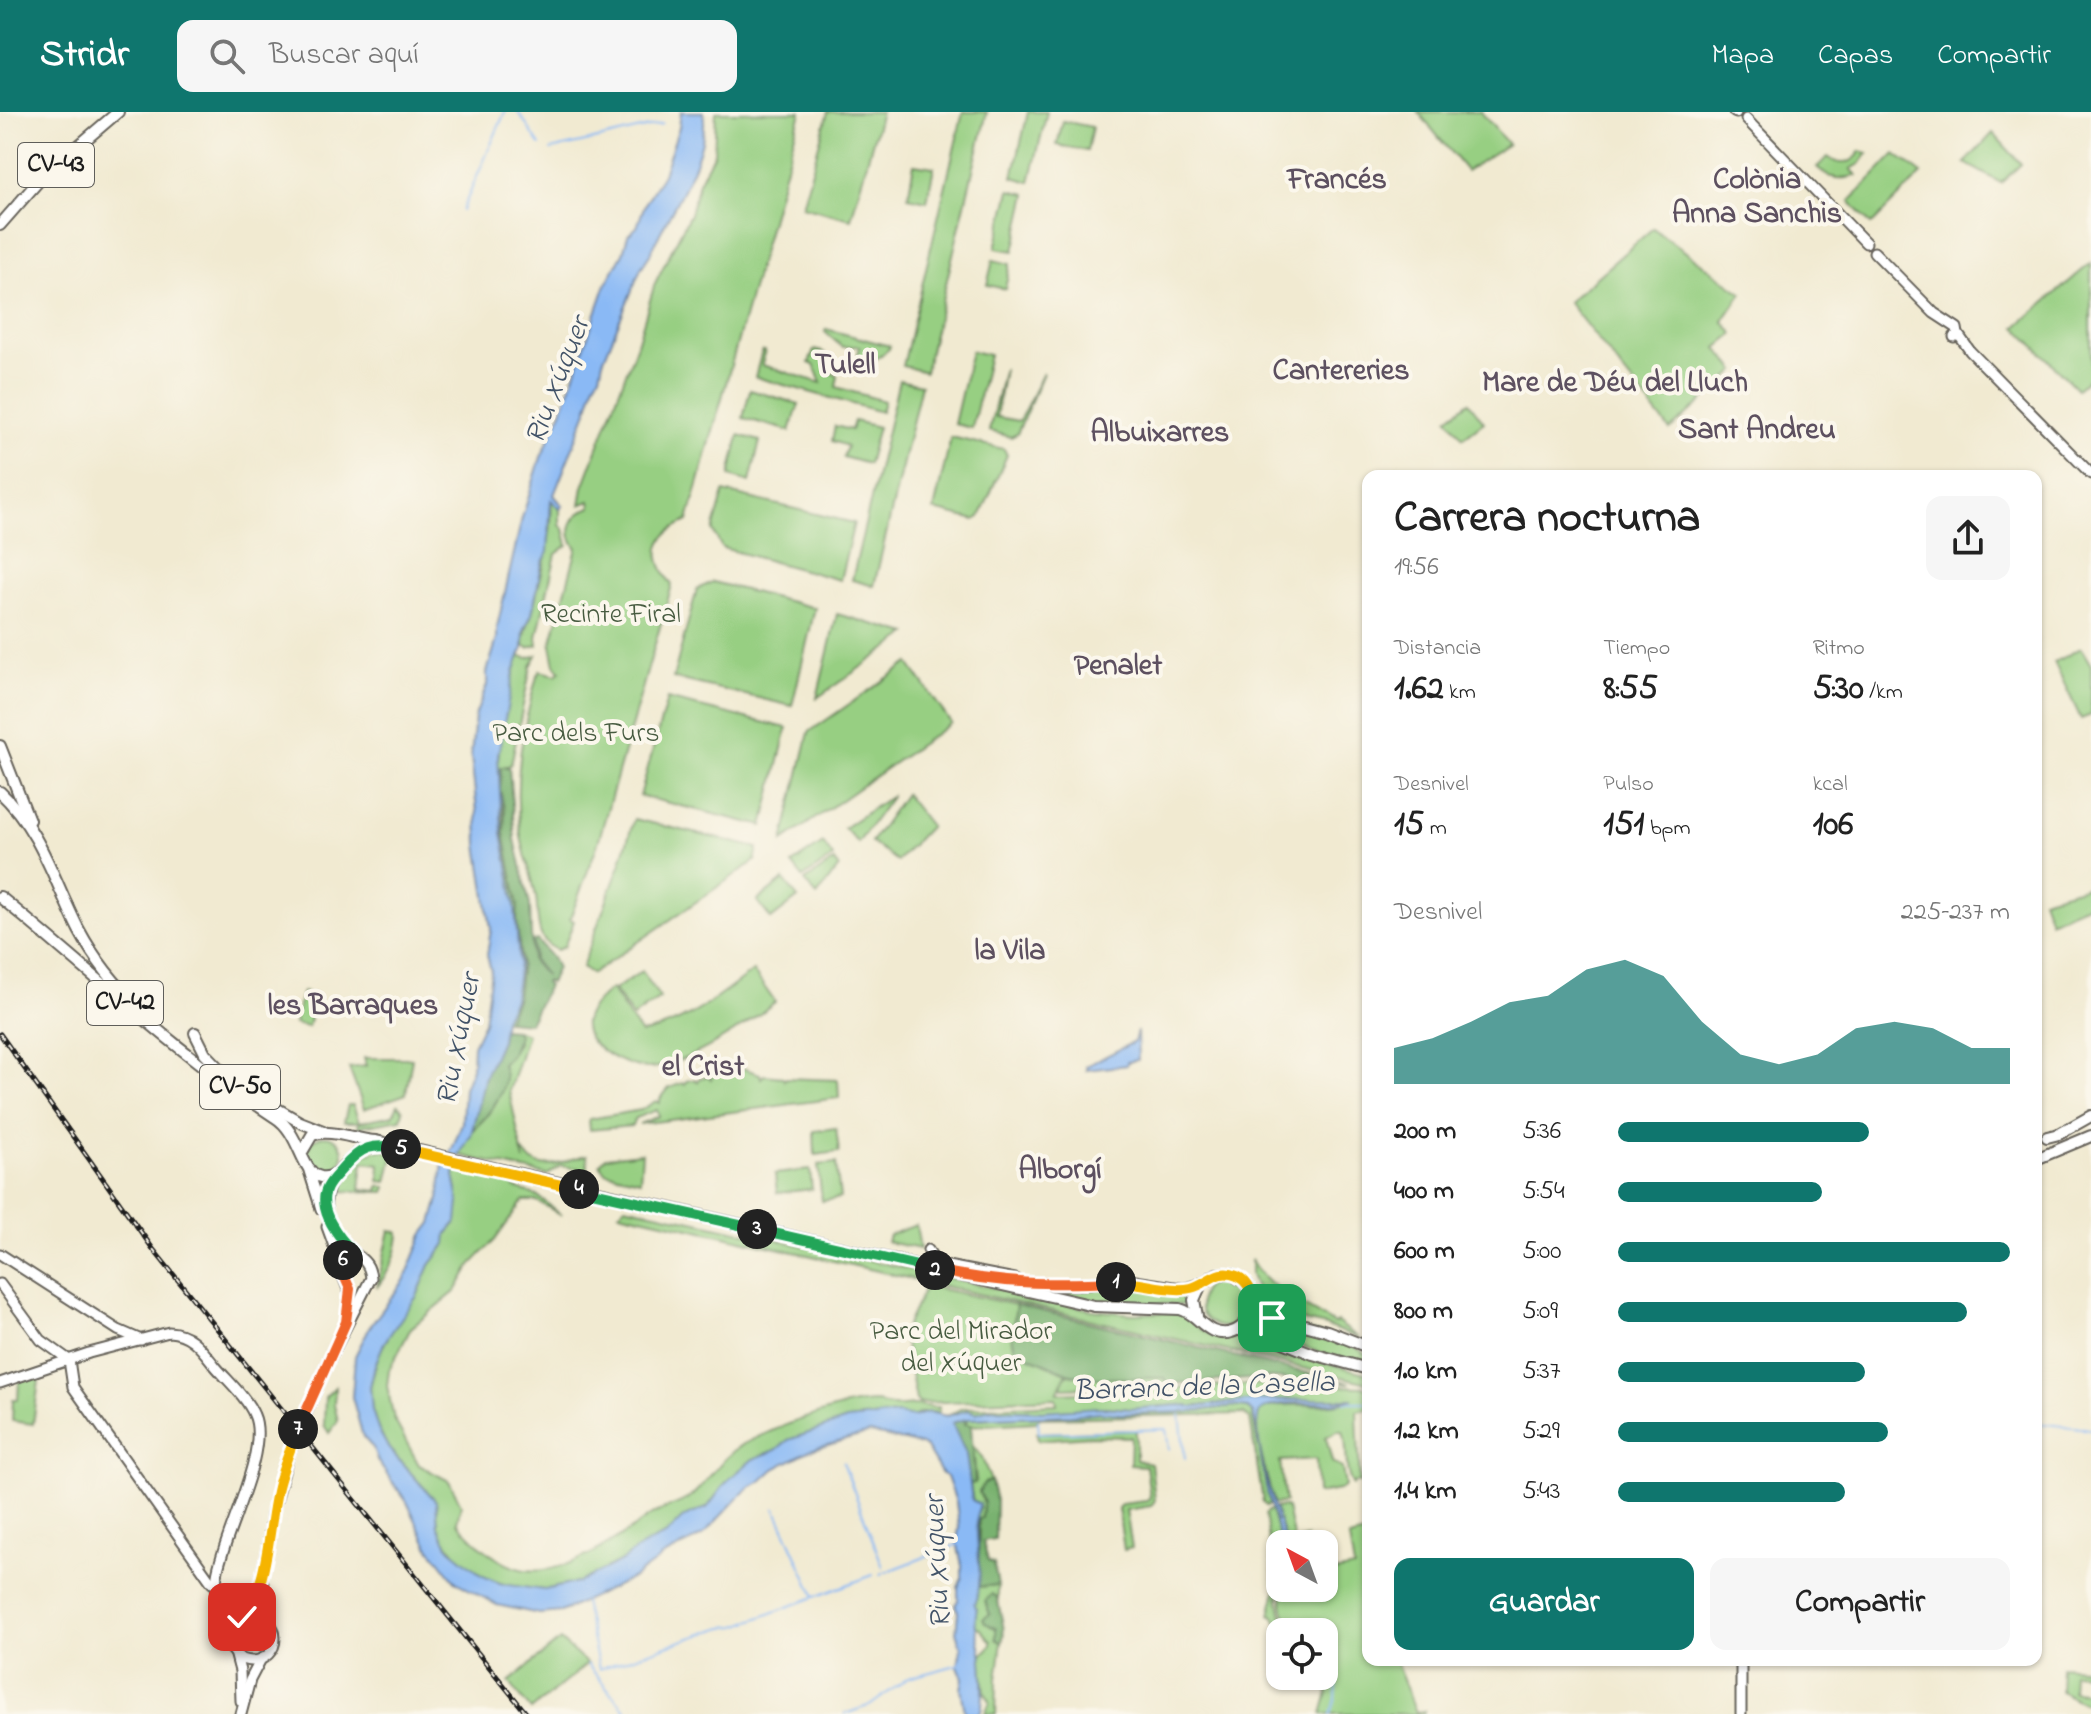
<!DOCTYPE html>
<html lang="es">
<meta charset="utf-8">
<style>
:root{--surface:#fff;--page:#f6f6f6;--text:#222;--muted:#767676;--accent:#0f766e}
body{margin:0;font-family:"Indie Flower",sans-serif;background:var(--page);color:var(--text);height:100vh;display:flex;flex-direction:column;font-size:30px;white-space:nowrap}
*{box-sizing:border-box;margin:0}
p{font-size:26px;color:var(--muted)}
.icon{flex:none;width:44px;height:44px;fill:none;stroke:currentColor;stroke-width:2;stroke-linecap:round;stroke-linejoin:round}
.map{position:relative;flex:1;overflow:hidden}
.sheet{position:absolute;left:1362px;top:358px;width:680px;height:1196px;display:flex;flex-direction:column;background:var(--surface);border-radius:16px;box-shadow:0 2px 6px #0004}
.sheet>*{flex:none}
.needle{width:52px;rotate:319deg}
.fabs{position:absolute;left:1266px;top:1418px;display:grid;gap:16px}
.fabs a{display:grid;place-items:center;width:72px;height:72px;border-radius:16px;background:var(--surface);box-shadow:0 2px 6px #0004;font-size:40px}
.pin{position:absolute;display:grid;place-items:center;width:68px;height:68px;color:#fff;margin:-34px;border-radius:16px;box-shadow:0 4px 12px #0006}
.km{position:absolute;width:40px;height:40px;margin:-20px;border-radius:50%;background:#222;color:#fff;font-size:22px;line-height:40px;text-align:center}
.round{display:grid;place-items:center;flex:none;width:84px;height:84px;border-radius:16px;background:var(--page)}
.overview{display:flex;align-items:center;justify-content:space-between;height:136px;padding:0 32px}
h1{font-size:44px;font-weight:800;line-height:60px}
.figures{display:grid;grid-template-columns:repeat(3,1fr);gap:12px;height:136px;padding:8px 32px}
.figures div{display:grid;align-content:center}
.figures b{font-size:34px;font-weight:800}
.figures small{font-size:22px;font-weight:400}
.figures p{font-size:22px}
.chart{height:224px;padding:16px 32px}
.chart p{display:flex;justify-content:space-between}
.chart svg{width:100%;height:144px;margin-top:8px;fill:var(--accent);opacity:.7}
.primary-button{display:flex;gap:16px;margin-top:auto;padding:16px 32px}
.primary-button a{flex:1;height:92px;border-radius:16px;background:var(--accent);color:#fff;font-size:32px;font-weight:800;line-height:92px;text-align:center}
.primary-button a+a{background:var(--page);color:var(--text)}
ul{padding:0 32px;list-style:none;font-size:26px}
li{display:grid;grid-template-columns:128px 96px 1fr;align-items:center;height:60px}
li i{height:20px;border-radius:10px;background:var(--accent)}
header{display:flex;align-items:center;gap:48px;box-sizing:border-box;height:112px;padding:0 40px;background:var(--accent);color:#fff}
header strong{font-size:38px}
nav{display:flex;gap:44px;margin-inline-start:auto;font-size:28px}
.search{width:560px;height:72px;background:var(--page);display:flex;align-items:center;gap:20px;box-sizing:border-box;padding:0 28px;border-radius:16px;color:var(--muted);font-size:30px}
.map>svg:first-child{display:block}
.green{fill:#97cf82;stroke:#5a764f;stroke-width:2}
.forest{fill:#79b270;stroke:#4a6746;stroke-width:2}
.water{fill:#8ab9f5;stroke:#536a88;stroke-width:2}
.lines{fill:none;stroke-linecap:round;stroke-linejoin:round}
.stream{stroke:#8ab9f5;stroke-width:2}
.secondary-casing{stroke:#67645b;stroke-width:13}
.primary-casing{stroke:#67645b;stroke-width:14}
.secondary{stroke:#fff;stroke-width:9}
.primary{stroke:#fff;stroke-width:10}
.rail-casing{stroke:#1c1c1c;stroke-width:5}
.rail{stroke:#fbf7ec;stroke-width:2;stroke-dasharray:6;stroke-linecap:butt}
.secondary-bridge-casing{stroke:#67645b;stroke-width:13;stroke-linecap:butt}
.secondary-bridge{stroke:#fff;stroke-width:9}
.split-1-casing{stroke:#fff;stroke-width:16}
.split-2-casing{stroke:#fff;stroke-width:16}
.split-3-casing{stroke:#fff;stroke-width:16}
.split-4-casing{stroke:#fff;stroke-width:16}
.split-5-casing{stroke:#fff;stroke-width:16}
.split-6-casing{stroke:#fff;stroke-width:16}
.split-7-casing{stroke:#fff;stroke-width:16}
.split-8-casing{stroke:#fff;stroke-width:16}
.split-1{stroke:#f5b400;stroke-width:10}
.split-2{stroke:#f0652b;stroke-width:10}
.split-3{stroke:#22a559;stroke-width:10}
.split-4{stroke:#22a559;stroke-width:10}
.split-5{stroke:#f5b400;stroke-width:10}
.split-6{stroke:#22a559;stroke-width:10}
.split-7{stroke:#f0652b;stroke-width:10}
.split-8{stroke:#f5b400;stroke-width:10}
.labels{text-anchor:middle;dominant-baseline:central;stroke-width:8;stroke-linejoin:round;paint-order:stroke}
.shield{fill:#fbf7ec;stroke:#5f5e5a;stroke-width:2}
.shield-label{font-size:26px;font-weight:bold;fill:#1c1c1c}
.park-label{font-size:28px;fill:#475b40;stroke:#fbf7ec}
.neighbourhood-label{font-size:30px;font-weight:bold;fill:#5d5060;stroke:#fbf7ec}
.water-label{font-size:30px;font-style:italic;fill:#425368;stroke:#fbf7ec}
</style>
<header>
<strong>Stridr</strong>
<div class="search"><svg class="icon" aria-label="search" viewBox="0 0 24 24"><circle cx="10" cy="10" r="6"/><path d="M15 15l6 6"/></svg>Buscar aquí</div>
<nav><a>Mapa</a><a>Capas</a><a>Compartir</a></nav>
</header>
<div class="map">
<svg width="2091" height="1602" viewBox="0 0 2091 1602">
<rect width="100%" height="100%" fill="#fbf7ec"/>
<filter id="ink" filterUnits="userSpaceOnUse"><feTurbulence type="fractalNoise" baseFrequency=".0125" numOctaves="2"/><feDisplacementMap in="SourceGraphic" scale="16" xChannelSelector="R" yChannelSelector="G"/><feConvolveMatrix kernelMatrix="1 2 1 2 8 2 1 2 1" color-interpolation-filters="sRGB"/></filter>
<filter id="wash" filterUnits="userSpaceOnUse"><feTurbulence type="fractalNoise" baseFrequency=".006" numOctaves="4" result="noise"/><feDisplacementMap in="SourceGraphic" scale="32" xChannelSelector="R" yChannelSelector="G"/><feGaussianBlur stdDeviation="1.8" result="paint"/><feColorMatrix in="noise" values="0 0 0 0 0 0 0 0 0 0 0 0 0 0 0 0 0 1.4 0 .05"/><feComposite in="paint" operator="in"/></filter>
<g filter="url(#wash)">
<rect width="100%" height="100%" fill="#f1ead1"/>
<g class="green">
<path d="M 716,0 L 801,0 L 688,409 C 653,424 651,444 672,473 L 597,734 L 570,807 L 574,809 L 564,835 L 557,838 C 534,829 539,805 536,785 C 532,762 523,741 520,718 C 513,665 523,615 537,564 L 540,559 L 556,563 L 560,559 L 555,553 L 551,533 L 577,436 C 563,419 572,402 591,395 L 590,389 L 580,393 L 583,375 L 637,232 L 655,171 L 690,102 L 699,70 L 714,41 Z"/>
<polygon points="828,0 881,0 851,107 802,94"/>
<polygon points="963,0 987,0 925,260 903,254"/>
<polygon points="1028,0 1047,0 1030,70 1013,65"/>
<polygon points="1418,0 1481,0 1508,32 1466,59"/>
<polygon points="1063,9 1092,15 1087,39 1057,33"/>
<polygon points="1993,21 2021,52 2001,71 1965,51"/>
<path d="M 1861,39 L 1868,41 L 1860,52 L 1851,57 L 1857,63 C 1842,69 1829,68 1817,55 L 1828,45 C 1840,55 1853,52 1861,39 Z"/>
<polygon points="1895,42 1922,62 1871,113 1850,89"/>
<polygon points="914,52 934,55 927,89 908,85"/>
<polygon points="1010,78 1027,82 1014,139 996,136"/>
<polygon points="1653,116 1742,181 1723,209 1734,222 1717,236 1736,259 1670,318 1568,190"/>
<polygon points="993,148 1010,152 1005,177 987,173"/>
<polygon points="2091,151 2091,264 2077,277 2016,215"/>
<polygon points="826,217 890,234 889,237 870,252 865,247 857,246 860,234 842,235 825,220"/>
<polygon points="814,238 823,240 829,245 828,259 838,264 836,275 884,289 881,300 755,265 762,239 765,239 762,253 821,271 814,253 809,251"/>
<polygon points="971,239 989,243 972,316 954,312"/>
<polygon points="1004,256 996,305 1019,309 1043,261 1017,322 1011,325 989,319"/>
<polygon points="899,268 921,273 874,474 852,468"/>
<polygon points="750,278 799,292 790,319 743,306"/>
<polygon points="1469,290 1484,310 1463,326 1448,306"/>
<polygon points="854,309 878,315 868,352 843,345 847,334 832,329 835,314 851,318"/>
<polygon points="739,323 760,329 750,370 730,364"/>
<polygon points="951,325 1004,337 1007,343 980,405 975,408 934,398"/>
<polygon points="724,380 854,411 840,468 722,436 713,419"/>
<path d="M 551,387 L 560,397 L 560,413 L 564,417 L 568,433 L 556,442 L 537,525 L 538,533 L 528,536 L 524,533 C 524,519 530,510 533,497 C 541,461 554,424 551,387 Z"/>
<polygon points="713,470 815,496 792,594 673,566 697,477"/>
<polygon points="837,502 908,522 817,586"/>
<polygon points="2081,536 2091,553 2091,603 2081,607 2054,550"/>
<path d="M 537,543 L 531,554 L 511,653 L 501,655 L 500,678 L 505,700 L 504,721 L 518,794 L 517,809 L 521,851 L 517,885 L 507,909 L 504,907 C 533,852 510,783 503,725 C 502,717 504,708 503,700 C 502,694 499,689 498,682 C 495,640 505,595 516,554 L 520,544 L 528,546 Z"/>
<polygon points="909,551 951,611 783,729 809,620"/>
<polygon points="667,587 787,616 763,714 640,684"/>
<polygon points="905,682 930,714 897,749 871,730"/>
<polygon points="891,684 891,685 858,731 844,716"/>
<polygon points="634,707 758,736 755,749 592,862 582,855 620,753"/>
<polygon points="823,731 833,745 803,766 792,752"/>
<polygon points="834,749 839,755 817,784 805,769"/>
<polygon points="784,768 798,786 771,807 757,789"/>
<polygon points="2091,773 2091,791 2050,809 2042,787"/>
<polygon points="642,859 660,886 633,905 614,878"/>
<path d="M 753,859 L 775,890 C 746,914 688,953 650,956 C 630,957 582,936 585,910 C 587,898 601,884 611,877 L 641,922 C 691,909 712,889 753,859 Z"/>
<polygon points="302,880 315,883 308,915 294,912"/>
<path d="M 516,918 L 527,922 L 509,979 L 524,1049 L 521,1037 C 541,1067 561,1048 587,1043 L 588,1058 L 561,1054 L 547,1063 L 459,1043 C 464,1035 467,1026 472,1019 C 474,1016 481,1010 485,1006 C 499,990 505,973 502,952 L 517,931 Z"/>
<polygon points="364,946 412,946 406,982 364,997 349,956 366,954"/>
<polygon points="742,956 760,962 761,966 764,963 783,965 784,968 785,966 838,968 839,986 639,1012 659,1004 657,998 635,1006 632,1014 590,1018 589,1007 641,998 656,989 660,991 660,987 669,976 682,971 685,973 686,969 695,967 698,970 699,966 708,964 711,967 712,963"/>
<polygon points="348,993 353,993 359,1010 393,1003 398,993 403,998 401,1007 362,1014 357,1020 359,1010 344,1010"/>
<polygon points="836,1016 839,1040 815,1043 814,1019"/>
<circle cx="325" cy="1042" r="18"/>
<polygon points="377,1038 394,1040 387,1070 379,1069 380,1052 363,1050 360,1077 378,1079 379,1074 386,1075 385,1080 335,1079 333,1083 329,1082 357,1045"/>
<polygon points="642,1041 640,1068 605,1060 600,1052 606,1045"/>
<polygon points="836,1051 840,1086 822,1089 818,1053"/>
<path d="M 456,1054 L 508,1066 L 515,1076 L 538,1084 L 561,1103 L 537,1089 L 523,1089 L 495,1128 L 471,1153 L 456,1179 L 411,1216 L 389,1258 L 387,1274 L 394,1307 L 419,1353 L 449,1369 L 461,1392 L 457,1410 C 474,1428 490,1446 514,1455 C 554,1471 616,1429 647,1406 C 660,1396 678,1394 690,1385 C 709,1370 720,1346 742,1333 C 774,1316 839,1291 873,1290 C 884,1290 875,1291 885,1293 C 895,1296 906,1293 915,1293 C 924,1293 930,1296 939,1295 L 939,1300 L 920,1301 L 913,1305 L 898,1302 L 847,1308 L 792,1327 L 776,1338 L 753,1347 L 728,1368 L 707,1396 L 689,1403 L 667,1422 L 650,1430 L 620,1450 L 579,1470 L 544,1478 L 516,1475 L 489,1468 L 457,1444 L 442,1424 L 438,1414 L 436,1389 L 389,1337 L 378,1317 L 372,1298 L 370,1275 L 379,1241 L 391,1220 L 417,1184 L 430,1153 L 444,1135 L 447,1122 L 454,1114 L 459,1090 L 454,1063 Z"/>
<polygon points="810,1058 812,1077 777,1081 775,1062"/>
<polygon points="625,1094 1093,1198 1133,1202 1169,1200 1189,1204 1200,1217 1213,1224 1229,1226 1251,1221 1306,1245 1368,1262 1368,1271 619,1100"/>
<polygon points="916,1113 920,1137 887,1130 889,1123"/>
<path d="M 390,1118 L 399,1121 C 398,1142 390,1159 377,1175 Z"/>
<path d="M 1251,1148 C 1266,1176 1304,1193 1334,1212 L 1337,1210 L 1359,1226 L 1326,1214 L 1286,1205 L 1268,1198 L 1262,1192 L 1251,1163 Z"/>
<circle cx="1224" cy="1191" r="24"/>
<path d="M 922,1173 L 1016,1193 L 1013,1214 L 1015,1238 L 1067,1261 L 1057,1281 L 1261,1272 L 1368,1275 L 1368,1297 L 1357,1299 L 1360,1371 L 1355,1370 L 1353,1373 C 1343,1359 1349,1336 1343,1319 L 1337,1319 L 1326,1325 L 1332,1350 L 1342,1356 L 1345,1374 L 1339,1378 L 1317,1382 L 1316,1347 L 1280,1349 L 1285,1390 L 1274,1392 L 1260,1338 L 1270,1393 L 1266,1394 L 1263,1390 L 1250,1307 L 1244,1302 L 1040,1306 L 1036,1310 L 967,1314 L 966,1307 L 1071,1303 L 1101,1300 L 1120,1302 L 1189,1300 L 1233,1294 L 1248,1296 L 1252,1300 L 1259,1337 L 1257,1304 L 1262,1297 C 1288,1287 1327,1299 1349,1287 L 1255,1288 L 1192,1295 L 1179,1293 L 1131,1297 L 1106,1295 L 1043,1299 L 990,1297 L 976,1301 L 968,1298 L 947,1304 L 962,1296 L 1057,1292 L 1056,1286 L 919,1291 L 916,1288 L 903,1221 L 923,1179 Z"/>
<polygon points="1111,1173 1190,1182 1188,1193 1097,1190 1044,1178"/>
<path d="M 1257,1202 C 1279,1217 1303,1216 1326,1223 C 1341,1227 1355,1235 1368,1243 L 1368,1254 L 1312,1238 L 1252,1213 Z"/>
<polygon points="40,1262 33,1312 12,1309 13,1287 18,1287 19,1269"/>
<polygon points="1069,1262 1088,1266 1165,1266 1168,1272 1062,1276 1064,1266"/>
<polygon points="335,1275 334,1292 338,1309 329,1321 324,1313 325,1285"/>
<polygon points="1136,1318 1136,1348 1151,1351 1155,1388 1151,1394 1126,1398 1132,1436 1124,1438 1118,1396 1122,1392 1147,1389 1150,1385 1146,1354 1130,1353 1131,1325 1090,1324 1038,1328 1037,1321"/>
<polygon points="973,1334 982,1346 991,1369 984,1371 979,1380 985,1394 978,1418 976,1405 980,1396 973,1390 970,1372 976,1369"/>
<polygon points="1283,1394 1287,1396 1294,1429 1306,1426 1304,1432 1286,1432 1275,1396"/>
<path d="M 1271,1397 C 1273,1407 1278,1418 1280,1428 C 1285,1459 1268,1494 1292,1520 L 1281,1520 L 1273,1503 L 1270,1503 L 1278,1470 L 1274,1468 L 1265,1402 Z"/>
<path d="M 1368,1421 L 1368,1548 L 1395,1548 L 1416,1600 L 1425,1599 L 1424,1602 L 1322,1602 L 1328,1580 L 1318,1564 L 1324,1564 L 1324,1520 L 1298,1520 C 1285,1510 1278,1492 1285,1476 L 1324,1476 L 1324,1462 L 1354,1456 L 1349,1426 Z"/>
<polygon points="998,1473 998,1486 997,1484 986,1493 990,1502 990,1514 996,1516 996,1527 1002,1530 997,1567 996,1602 985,1602 990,1589 985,1581 981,1544 991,1533 991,1529 980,1516 974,1514 974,1492 978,1475"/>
<polygon points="560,1528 587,1552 531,1598 509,1570"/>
<polygon points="2061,1554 2091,1557 2091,1562 2073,1561 2072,1579 2091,1581 2091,1591 2083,1591 2060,1579"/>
</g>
<g class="forest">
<polygon points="501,655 509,655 515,727 530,793 532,849 546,864 534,849 533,829 537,828 552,846 557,856 550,871 546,869 545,871 548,874 529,911 507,909 517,885 521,851 517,809 518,794 504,721 505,700 500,678"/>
<path d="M 503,917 L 516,918 L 518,924 L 510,944 L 502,952 C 503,957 505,961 505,966 C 505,981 484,1010 472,1018 L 485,964 L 501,928 Z"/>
<polygon points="1016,1193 1350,1271 1269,1266 1168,1272 1165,1266 1088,1266 1067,1261 1015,1238 1012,1225"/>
<polygon points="966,1307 965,1312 971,1313 975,1371 970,1372 964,1337 951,1311"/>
<polygon points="991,1369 996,1388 995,1427 983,1429 988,1449 994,1452 998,1473 978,1475 979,1407 982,1406 984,1389 979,1380 984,1371"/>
<path d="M 992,1482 L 998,1486 C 999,1503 1007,1514 1002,1531 L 996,1527 L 996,1516 L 985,1511 L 983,1507 L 990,1502 L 985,1489 Z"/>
</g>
<g class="water">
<path d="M 681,0 L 703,0 C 712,42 666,102 651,141 L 641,156 L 603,249 L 600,263 L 595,271 L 587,299 L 554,383 L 563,394 L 560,397 L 551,388 L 548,440 L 542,452 L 532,502 L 524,519 L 523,536 L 514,560 L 498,643 L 502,721 L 515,794 L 519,851 L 514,887 L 504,907 L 501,928 L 485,964 L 471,1023 L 457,1047 L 454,1063 L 459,1090 L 457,1110 L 447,1122 L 446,1132 L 430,1153 L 417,1184 L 384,1231 L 375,1253 L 370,1275 L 372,1298 L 378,1317 L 389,1337 L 436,1389 L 438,1415 L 450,1437 L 483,1464 L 502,1472 L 544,1478 L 579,1470 L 620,1450 L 643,1433 L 667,1422 L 684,1405 L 707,1396 L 728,1368 L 753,1347 L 776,1338 L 788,1328 L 847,1308 L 898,1302 L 913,1305 L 928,1300 L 947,1304 L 968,1298 L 976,1301 L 990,1297 L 1043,1299 L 1100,1295 L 1131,1297 L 1179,1293 L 1192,1295 L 1255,1288 L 1353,1287 C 1325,1297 1282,1283 1259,1300 C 1252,1328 1276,1404 1286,1432 L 1281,1432 L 1267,1381 L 1256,1315 L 1253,1301 L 1248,1296 L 1233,1294 L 1189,1300 L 1120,1302 L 1101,1300 L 1071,1303 L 966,1307 L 952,1311 L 966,1342 L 972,1388 L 980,1392 C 970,1421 988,1464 974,1492 L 977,1496 C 973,1515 978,1521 981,1539 C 983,1555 985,1587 980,1602 L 966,1602 L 965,1600 L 961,1577 L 963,1566 L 958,1554 L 961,1535 L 956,1520 L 958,1500 L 955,1493 L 958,1488 L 958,1475 L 962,1466 L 962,1454 L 957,1429 L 959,1415 L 956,1390 L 947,1365 L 942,1362 L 925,1334 L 870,1321 L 810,1338 L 774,1357 L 760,1370 L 749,1375 L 735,1389 L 702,1424 L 662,1445 L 633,1466 L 561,1500 L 539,1502 L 497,1493 L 456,1470 L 428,1434 L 407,1390 L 378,1350 L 373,1336 L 363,1325 L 352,1285 L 355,1244 L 369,1216 L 405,1167 L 423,1123 L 432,1111 L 439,1087 L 443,1050 L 452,1037 L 462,1011 L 464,976 L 472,956 L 473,933 L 484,910 L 491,859 L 487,843 L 491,817 L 478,733 L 477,700 L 471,644 L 475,604 L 487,573 L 487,560 L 497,527 L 497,515 L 522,406 L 541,345 L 562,299 L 606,172 L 623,141 L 628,123 L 637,115 L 645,92 L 663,62 L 679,15 Z"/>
<polygon points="1137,919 1138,948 1127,950 1127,953 1086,958 1086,954 1134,930"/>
</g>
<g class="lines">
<g class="stream">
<polyline points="518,0 540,33"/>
<polyline points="551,38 662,12"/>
<polyline points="462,99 505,0"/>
<polyline points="1345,1290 1368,1290"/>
<polyline points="1180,1303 1185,1346"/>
<polyline points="1038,1308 1039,1321 1166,1317 1169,1337"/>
<polyline points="2036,1311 2091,1317"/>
<polyline points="843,1350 883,1455"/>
<polyline points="775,1396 815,1485"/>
<polyline points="886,1460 959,1432"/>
<polyline points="881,1462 883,1461"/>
<polyline points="584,1490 599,1557 723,1515 737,1514 873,1463"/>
<polyline points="587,1552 629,1602"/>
<polyline points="1324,1557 1337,1573 1336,1586 1331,1602"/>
<polyline points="845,1602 871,1593 908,1566 960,1552"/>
</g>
</g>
</g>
<g filter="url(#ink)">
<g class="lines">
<defs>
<g id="secondary">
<polyline points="1734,0 1736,1"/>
<polyline points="1746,7 1866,131"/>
<polyline points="1874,140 1934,201 1957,216 1958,222 1954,225"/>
<polyline points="1958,222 1970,239 2091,362"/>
<polyline points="309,1059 321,1097"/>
<path d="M 327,1115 C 333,1131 338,1145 342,1160 C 346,1177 353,1179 349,1199"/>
<polyline points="928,1138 937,1152 1015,1167"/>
<polyline points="0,1142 118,1218 141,1228"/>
<polyline points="0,1172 41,1228 69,1248 73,1275 212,1471"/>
<path d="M 326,1254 L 371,1166 C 369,1148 360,1147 349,1136 C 326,1113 317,1090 336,1062"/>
<path d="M 0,1271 L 89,1241 L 169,1220 C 192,1221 202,1238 216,1255 C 228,1269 247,1286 254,1303 C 270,1339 223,1423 217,1463 C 214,1482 221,1506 228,1523"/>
<polyline points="263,1471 260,1493 264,1506"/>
<circle cx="252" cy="1526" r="23"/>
<path d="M 242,1505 C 263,1483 268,1432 272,1403"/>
<polyline points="236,1544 240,1559 241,1589"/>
<polyline points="241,1602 250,1568 261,1547"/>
<polyline points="1741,1602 1741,1548"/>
</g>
<g id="primary">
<polyline points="0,113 43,64 118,0"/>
<polyline points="0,634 29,708"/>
<path d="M 0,680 C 40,717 55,771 79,818 C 94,846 116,874 139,895"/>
<path d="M 0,785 C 91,859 176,941 275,1005 C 301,1021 300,1061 321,1065 C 343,1068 348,1038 376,1034"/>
<polyline points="195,921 205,941 233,970"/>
<polyline points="245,978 300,1010 323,1019"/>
<polyline points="2047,1025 2059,1022 2091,1004"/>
<path d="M 302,1040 L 312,1023 C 330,1016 356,1028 376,1029 L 1094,1194 L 1180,1197 C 1195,1201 1200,1213 1213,1219 C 1234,1227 1252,1211 1254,1190"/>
<polyline points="2036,1047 2091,1024"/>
<polyline points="1007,1170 1060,1173 1132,1169 1184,1177 1201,1172 1217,1162 1232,1162 1247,1172 1254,1190 1267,1203 1327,1219 1368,1235"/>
<polyline points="1197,1204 1194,1188 1201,1172"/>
<polyline points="1239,1218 1258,1220 1313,1242 1368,1257"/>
</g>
</defs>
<use href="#secondary" class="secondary-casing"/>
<use href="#primary" class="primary-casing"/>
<use href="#secondary" class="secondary"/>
<use href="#primary" class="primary"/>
<defs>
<polyline id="rail" points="0,922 153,1137 527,1602"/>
</defs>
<use href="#rail" class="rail-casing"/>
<use href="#rail" class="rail"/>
<defs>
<polyline id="secondary-bridge" points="272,1403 289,1342 326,1254"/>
</defs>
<use href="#secondary-bridge" class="secondary-bridge-casing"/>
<use href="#secondary-bridge" class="secondary-bridge"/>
</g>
</g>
<g class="lines" filter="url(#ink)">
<defs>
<path id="split-1" d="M 1116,1170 C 1140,1169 1171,1181 1191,1176 C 1208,1172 1217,1155 1237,1164 C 1257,1174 1250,1196 1272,1206"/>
<path id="split-2" d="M 935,1158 C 1000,1172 1051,1173 1116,1170"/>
<polyline id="split-3" points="757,1117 935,1158"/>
<polyline id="split-4" points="579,1077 757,1117"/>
<polyline id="split-5" points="401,1037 579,1077"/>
<path id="split-6" d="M 343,1148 L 354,1141 C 340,1127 316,1098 327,1076 C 331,1068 337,1063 342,1057 C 360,1035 373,1030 401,1037"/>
<polyline id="split-7" points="298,1317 346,1210 350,1177 341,1157 343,1148"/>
<path id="split-8" d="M 242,1505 C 270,1475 268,1410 279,1371 C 284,1353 291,1335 298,1317"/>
</defs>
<use href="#split-1" class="split-1-casing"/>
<use href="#split-2" class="split-2-casing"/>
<use href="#split-3" class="split-3-casing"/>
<use href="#split-4" class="split-4-casing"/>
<use href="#split-5" class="split-5-casing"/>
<use href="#split-6" class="split-6-casing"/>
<use href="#split-7" class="split-7-casing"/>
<use href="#split-8" class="split-8-casing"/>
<use href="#split-1" class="split-1"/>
<use href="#split-2" class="split-2"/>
<use href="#split-3" class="split-3"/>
<use href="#split-4" class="split-4"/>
<use href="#split-5" class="split-5"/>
<use href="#split-6" class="split-6"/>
<use href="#split-7" class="split-7"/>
<use href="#split-8" class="split-8"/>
</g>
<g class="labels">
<g class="shield">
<rect x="18" y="31" width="76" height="44" rx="6"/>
<rect x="87" y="869" width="76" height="44" rx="6"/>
<rect x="200" y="953" width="80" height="44" rx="6"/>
</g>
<g class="shield-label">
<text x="56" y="53">CV-43</text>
<text x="125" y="891">CV-42</text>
<text x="240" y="975">CV-50</text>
</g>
<g class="park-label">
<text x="611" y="503">Recinte Firal</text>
<text x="576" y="622">Parc dels Furs</text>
<text x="961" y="1220">Parc del Mirador<tspan x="961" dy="32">del Xúquer</tspan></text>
</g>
<g class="neighbourhood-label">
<text x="1337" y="69">Francés</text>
<text x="1757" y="69">Colònia<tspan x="1757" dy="34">Anna Sanchis</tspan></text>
<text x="845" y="254">Tulell</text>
<text x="1341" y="260">Cantereries</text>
<text x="1615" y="272">Mare de Déu del Lluch</text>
<text x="1757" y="319">Sant Andreu</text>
<text x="1160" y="322">Albuixarres</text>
<text x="1118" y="555">Penalet</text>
<text x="1010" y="840">la Vila</text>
<text x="353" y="895">les Barraques</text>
<text x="703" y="956">el Crist</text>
<text x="1060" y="1059">Alborgí</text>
</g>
<g class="water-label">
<text transform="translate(559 269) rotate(-69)">Riu Xúquer</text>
<text transform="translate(460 928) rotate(-79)">Riu Xúquer</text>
<text transform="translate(1204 1276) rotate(-2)">Barranc de la Casella</text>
<text transform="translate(939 1450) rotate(-93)">Riu Xúquer</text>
</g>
</g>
</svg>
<div class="fabs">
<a><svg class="needle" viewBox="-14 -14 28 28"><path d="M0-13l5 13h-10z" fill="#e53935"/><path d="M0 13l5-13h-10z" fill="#767676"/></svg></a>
<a><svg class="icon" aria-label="locate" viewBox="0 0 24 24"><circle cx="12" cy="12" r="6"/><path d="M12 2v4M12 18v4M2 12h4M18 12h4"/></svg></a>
</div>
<div class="pin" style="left:1272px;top:1206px;background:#1e9e55"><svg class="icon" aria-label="arrive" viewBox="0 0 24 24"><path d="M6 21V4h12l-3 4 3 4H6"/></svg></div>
<div class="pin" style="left:242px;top:1505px;background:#d93025"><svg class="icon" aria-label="check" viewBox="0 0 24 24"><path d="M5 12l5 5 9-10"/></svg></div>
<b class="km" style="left:1116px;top:1170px">1</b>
<b class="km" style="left:935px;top:1158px">2</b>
<b class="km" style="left:757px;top:1117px">3</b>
<b class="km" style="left:579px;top:1077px">4</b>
<b class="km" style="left:401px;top:1037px">5</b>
<b class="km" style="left:343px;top:1148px">6</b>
<b class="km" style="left:298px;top:1317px">7</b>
<section class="sheet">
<div class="overview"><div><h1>Carrera nocturna</h1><p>19:56</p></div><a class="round"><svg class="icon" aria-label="share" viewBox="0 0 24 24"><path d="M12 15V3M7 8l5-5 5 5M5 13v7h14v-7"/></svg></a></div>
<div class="figures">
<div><p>Distancia</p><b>1.62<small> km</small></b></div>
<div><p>Tiempo</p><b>8:55</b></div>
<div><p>Ritmo</p><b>5:30<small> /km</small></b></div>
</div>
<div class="figures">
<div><p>Desnivel</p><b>15<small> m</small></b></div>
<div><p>Pulso</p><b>151<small> bpm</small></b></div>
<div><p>kcal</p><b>106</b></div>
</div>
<div class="chart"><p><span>Desnivel</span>225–237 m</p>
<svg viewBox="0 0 160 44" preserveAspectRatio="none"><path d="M0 44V33L10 30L20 25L30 19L40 17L50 9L60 6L70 11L80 25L90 35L100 38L110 35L120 27L130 25L140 27L150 33L160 33V44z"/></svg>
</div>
<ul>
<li><b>200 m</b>5:36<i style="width:64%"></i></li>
<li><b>400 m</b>5:54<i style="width:52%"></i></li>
<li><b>600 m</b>5:00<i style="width:100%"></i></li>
<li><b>800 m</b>5:09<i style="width:89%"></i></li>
<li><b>1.0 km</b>5:37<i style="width:63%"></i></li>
<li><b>1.2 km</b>5:29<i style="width:69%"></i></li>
<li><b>1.4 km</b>5:43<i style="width:58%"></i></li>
</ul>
<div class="primary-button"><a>Guardar</a><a>Compartir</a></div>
</section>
</div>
